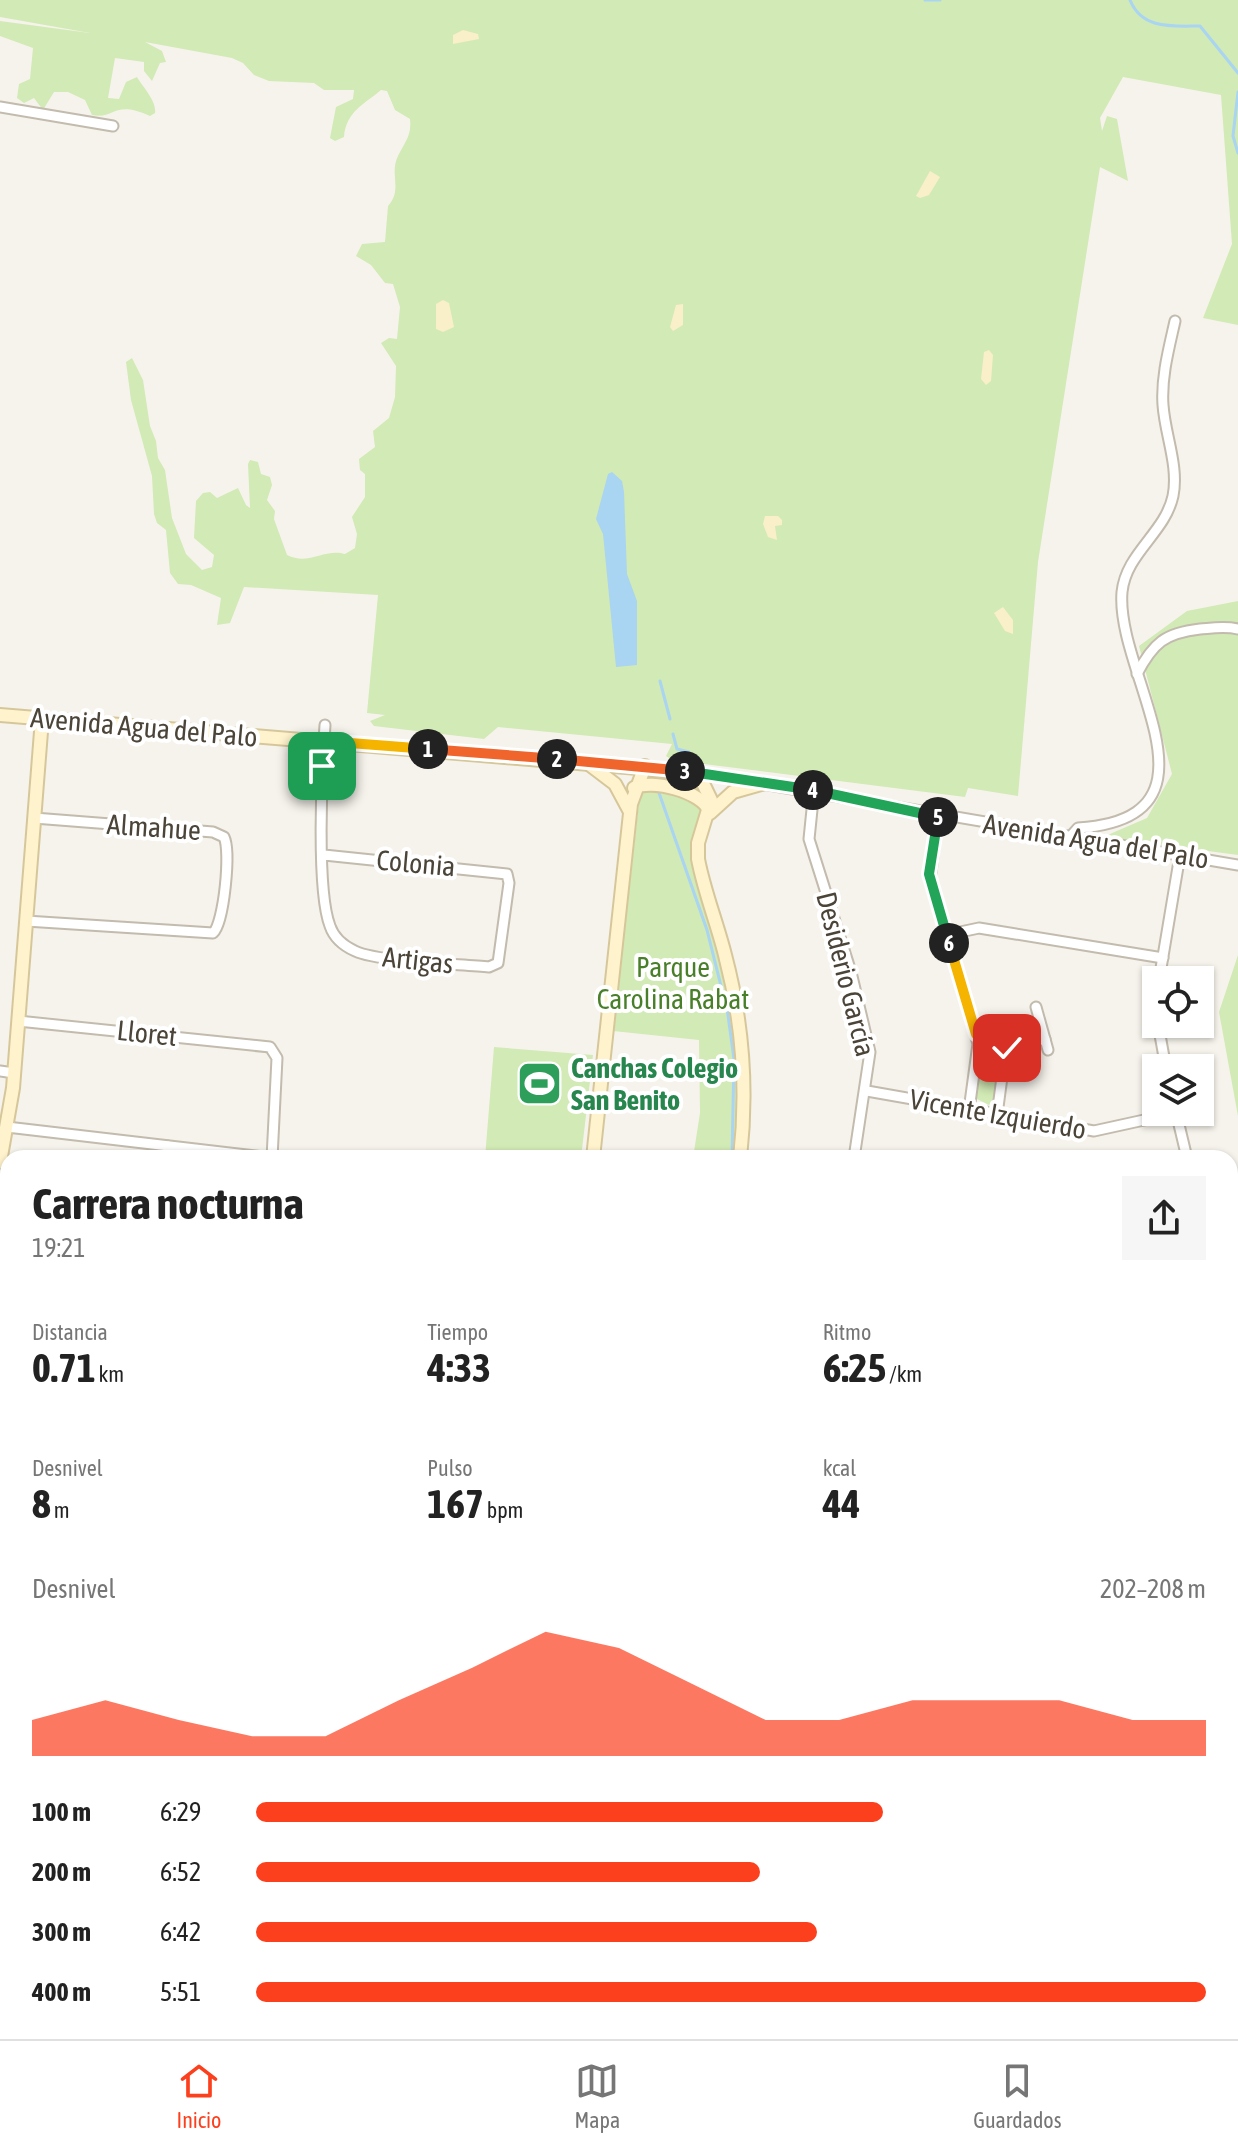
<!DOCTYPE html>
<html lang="es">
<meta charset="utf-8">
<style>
:root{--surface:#fff;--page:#f6f6f6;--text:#222;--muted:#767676;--line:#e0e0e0;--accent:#fc3f1d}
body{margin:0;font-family:"Asap Condensed",sans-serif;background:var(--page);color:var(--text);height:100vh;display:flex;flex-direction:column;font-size:30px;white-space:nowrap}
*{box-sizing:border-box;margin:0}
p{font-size:26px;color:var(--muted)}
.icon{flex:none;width:44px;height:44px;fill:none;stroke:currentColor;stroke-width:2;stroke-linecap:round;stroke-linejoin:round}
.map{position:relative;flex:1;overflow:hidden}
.drawer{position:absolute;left:0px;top:1150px;width:1238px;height:890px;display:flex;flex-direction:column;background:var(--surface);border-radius:24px 24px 0 0;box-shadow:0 2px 6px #0004}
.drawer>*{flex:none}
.fabs{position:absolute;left:1142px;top:966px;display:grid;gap:16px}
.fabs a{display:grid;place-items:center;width:72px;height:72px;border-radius:0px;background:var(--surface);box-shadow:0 2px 6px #0004;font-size:40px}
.pin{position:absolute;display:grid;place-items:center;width:68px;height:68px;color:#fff;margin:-34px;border-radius:16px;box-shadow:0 4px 12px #0006}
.km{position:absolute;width:40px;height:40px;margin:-20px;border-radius:50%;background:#222;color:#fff;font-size:22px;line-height:40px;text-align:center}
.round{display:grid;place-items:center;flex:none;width:84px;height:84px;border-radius:0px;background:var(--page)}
.overview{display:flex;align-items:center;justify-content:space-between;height:136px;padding:0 32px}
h1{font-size:44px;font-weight:700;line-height:60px}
.stats{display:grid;grid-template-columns:repeat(3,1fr);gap:12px;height:136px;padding:8px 32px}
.stats div{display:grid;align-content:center}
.stats b{font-size:40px;font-weight:700}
.stats small{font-size:22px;font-weight:400}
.stats p{font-size:22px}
.chart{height:224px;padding:16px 32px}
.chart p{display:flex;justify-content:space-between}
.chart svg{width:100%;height:144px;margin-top:8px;fill:var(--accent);opacity:.7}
ul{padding:0 32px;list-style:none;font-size:26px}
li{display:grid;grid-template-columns:128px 96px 1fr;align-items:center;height:60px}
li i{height:20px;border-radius:10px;background:var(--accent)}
.tab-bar{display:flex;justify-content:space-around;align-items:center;height:112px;border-top:2px solid var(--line);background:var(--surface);font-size:22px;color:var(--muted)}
.tab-bar a{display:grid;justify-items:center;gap:4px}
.tab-bar .selected{color:var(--accent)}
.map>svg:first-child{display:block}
.green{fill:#d2eab5}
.sand{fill:#f9efc9}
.water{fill:#a9d4f2}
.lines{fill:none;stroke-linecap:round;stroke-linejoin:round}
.stream{stroke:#a9d4f2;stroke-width:3}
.street-casing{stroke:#c2bbae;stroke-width:13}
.secondary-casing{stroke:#d6c79b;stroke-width:16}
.street{stroke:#fff;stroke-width:9}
.secondary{stroke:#fff3cd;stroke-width:12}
.split-1-casing{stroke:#fff;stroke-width:16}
.split-2-casing{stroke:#fff;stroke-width:16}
.split-3-casing{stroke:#fff;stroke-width:16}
.split-4-casing{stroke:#fff;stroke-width:16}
.split-5-casing{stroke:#fff;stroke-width:16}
.split-6-casing{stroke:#fff;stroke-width:16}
.split-7-casing{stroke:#fff;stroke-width:16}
.split-1{stroke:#f5b400;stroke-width:10}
.split-2{stroke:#f0652b;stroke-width:10}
.split-3{stroke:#f0652b;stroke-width:10}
.split-4{stroke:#22a559;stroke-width:10}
.split-5{stroke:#22a559;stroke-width:10}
.split-6{stroke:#22a559;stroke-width:10}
.split-7{stroke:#f5b400;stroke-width:10}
.labels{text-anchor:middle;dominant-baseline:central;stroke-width:8;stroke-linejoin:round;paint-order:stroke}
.street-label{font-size:28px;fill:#4b4439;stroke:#fff}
.park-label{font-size:28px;fill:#4a7f2a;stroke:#fff}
.leisure-label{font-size:28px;font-weight:bold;fill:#27864d;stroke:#fff;text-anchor:start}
</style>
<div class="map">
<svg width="1238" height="2039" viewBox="0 0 1238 2039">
<rect width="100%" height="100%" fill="#f6f3ec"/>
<g class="green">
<path d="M 0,0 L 1238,0 L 1238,325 L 1203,318 L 1232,244 L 1221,95 L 1123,77 L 1100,118 L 1102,131 L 1107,116 L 1117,119 L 1128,181 L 1100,167 L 1038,562 L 1018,796 L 968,788 L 965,797 L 672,760 L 666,756 L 672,744 L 498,727 L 484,739 L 374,726 L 370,721 L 385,715 L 367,713 L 378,595 L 244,587 L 230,623 L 217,625 L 221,598 L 191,585 L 178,584 L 170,573 L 166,530 L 157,523 L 154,514 L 152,476 L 131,400 L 126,362 L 132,358 L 143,380 L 150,426 L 156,441 L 158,458 L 165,470 L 172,518 L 186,554 L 202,570 L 212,567 L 214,555 L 194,538 L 196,501 L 203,493 L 210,492 L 217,498 L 238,488 L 246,505 L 250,508 L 248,464 L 250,460 L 258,462 L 261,474 L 270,477 L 272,485 L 267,500 L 275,511 L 274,519 L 287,555 C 309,566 324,548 345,554 L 355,548 L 357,534 L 352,517 L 365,497 L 365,474 L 360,470 L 359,459 L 375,447 L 373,431 L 389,418 L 395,397 L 396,366 L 381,343 L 389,338 L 397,339 L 400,307 L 393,284 L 385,283 L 371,265 L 356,256 L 362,244 L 385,242 L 388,206 C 403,190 389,174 398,156 C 404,143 412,136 410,119 L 395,110 L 387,91 L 381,90 C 365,104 346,111 344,137 L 335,141 L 330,138 L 336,107 L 353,99 L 354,90 L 324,90 L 314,83 L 269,81 L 254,75 L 243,63 L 232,58 L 145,42 L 162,51 L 166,62 L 160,63 L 152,81 L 144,71 L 144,62 L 115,58 L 108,98 L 119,99 L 126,82 L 137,77 C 142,86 157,101 155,113 L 150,116 C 113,99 115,120 92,115 L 85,100 L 68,92 L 54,92 L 43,110 L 34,98 L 24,103 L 17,98 L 19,84 L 30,79 L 33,48 L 0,36 L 0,21 L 90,33 L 0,17 Z"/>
<polygon points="1238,601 1238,855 1103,837 1147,818 1172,774 1139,646 1187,611"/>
<path d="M 647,774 L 690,777 C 706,798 703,811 695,834 L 730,993 L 739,1077 L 735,1158 L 693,1158 L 700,1113 L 699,1040 L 613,1031 L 641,785 Z"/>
<polygon points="1238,955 1238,1116 1219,1012"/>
<polygon points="983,1043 997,1043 1002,1047 995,1102 991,1106 975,1098"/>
<polygon points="494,1047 593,1055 581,1158 485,1158"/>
</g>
<g class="sand">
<polygon points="463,30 478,34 479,39 453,44 453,35"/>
<polygon points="930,171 940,177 929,195 920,198 916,196"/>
<polygon points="443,300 449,303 454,327 443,332 436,329 436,304"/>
<polygon points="683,304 683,325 673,331 670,327 676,305"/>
<polygon points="989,350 993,355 991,381 986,385 981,379 984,352"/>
<polygon points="765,516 778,516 782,520 782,525 775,526 777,540 768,537 763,524"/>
<polygon points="1003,607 1013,620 1013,634 1005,631 994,613"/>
</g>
<polygon class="water" points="612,472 622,481 624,492 627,574 637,601 637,665 616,667 603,534 596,519 608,474"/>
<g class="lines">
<g class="stream">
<polyline points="925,0 940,0"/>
<path d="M 1130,0 C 1142,30 1173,26 1200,26 L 1238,73"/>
<polyline points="1238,92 1233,136 1238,153"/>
<polyline points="660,681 670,719"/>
<polyline points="673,734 677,749 689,752"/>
<polyline points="658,790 707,930 725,1002"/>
<polyline points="727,1008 734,1059 732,1158"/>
<polyline points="1238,1978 1238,1982"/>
<polyline points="1230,2007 1238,1998"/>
</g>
<defs>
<g id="street">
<polyline points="0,107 113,126"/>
<path d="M 1137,674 C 1153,643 1165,633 1200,629 C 1213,628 1225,626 1238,629"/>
<polyline points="698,773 1238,865"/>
<polyline points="814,790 809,839 851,972 870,1052 854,1158"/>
<polyline points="938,815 930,881 978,1044 969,1110"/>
<path d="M 1070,837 L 1078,828 C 1234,818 1115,675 1122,592 C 1126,553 1165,533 1173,496 C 1179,466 1165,435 1163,405 C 1161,377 1169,348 1175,321"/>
<path d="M 324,855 L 507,874 L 509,883 L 498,963 L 489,967 C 459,964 378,962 355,951 C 344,946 334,938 330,926 C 316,890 322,768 325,725"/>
<path d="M 26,921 L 213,933 C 224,923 231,851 224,837 L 213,832 L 34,818"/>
<polyline points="946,935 979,928 1163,958"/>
<polyline points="1159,980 1180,855"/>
<polyline points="1156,1002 1156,1013"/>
<polyline points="1036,1007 1048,1050"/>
<polyline points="18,1021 270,1047 277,1058 272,1158"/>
<polyline points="1158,1024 1166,1068"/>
<polyline points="976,1034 1003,1035 1007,1039 997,1115"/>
<polyline points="1007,1048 1045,1039"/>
<polyline points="0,1071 14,1073"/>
<polyline points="867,1091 1094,1131 1176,1113"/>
<polyline points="1176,1112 1187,1158"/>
<polyline points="7,1127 272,1158"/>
<polyline points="167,1158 168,1146"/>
<polyline points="0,1270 8,1271"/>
<polyline points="0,1351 8,1354"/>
<polyline points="1230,1473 1238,1455"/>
<polyline points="0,1691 8,1692"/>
<polyline points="1230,1859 1238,1851"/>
<polyline points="106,2032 107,2039"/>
<polyline points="430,2039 431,2032"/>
<polyline points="726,2039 727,2032"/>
<polyline points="869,2039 871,2032"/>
<polyline points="1003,2039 1006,2032"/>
<polyline points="1159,2039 1161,2032"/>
</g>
<g id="secondary">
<path d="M 0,715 L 698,773 L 711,800 L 698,843 L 698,859 C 704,891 717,923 725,955 C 743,1023 748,1088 740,1158"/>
<polyline points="590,765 615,784 629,810"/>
<path d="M 634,788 C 651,778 703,792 709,811"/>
<polyline points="710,813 733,792 765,783"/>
<polyline points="593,1158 631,804 645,766"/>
<polyline points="0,1162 13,1088 42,719"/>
<polyline points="0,1545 8,1546"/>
<polyline points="548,2039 549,2032"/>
<polyline points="581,2039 581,2032"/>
</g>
</defs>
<use href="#street" class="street-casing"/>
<use href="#secondary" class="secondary-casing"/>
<use href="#street" class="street"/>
<use href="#secondary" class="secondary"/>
</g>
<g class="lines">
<defs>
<polyline id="split-1" points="322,766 324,741 428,749"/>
<polyline id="split-2" points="428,749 557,759"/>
<polyline id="split-3" points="557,759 685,771"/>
<polyline id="split-4" points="685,771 813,790"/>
<polyline id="split-5" points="813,790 938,817"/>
<polyline id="split-6" points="938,817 929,874 949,943"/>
<polyline id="split-7" points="949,943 976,1034 1003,1035 1007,1048"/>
</defs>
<use href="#split-1" class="split-1-casing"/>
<use href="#split-2" class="split-2-casing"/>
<use href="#split-3" class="split-3-casing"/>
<use href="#split-4" class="split-4-casing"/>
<use href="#split-5" class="split-5-casing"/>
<use href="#split-6" class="split-6-casing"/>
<use href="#split-7" class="split-7-casing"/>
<use href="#split-1" class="split-1"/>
<use href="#split-2" class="split-2"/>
<use href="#split-3" class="split-3"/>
<use href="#split-4" class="split-4"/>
<use href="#split-5" class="split-5"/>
<use href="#split-6" class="split-6"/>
<use href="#split-7" class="split-7"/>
</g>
<defs>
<symbol id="stadium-square" viewBox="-11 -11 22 22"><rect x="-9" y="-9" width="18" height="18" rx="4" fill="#2e9e5b" stroke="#fff"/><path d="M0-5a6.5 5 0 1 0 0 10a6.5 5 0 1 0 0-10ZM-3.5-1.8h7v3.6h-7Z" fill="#fff"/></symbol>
</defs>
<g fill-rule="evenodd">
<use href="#stadium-square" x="514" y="1058" width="51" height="51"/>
</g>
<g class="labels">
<g class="street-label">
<text transform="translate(144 727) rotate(5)">Avenida Agua del Palo</text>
<text transform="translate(154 827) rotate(4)">Almahue</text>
<text transform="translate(1096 841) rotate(9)">Avenida Agua del Palo</text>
<text transform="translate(416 863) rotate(5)">Colonia</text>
<text transform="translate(418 960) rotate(6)">Artigas</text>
<text transform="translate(846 974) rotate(76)">Desiderio García</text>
<text transform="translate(147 1033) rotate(6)">Lloret</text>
<text transform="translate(998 1114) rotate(10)">Vicente Izquierdo</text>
</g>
<g class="park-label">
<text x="673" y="967">Parque<tspan x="673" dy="32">Carolina Rabat</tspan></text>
</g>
<g class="leisure-label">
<text x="571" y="1068">Canchas Colegio<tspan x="571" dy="32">San Benito</tspan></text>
</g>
</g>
</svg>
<div class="fabs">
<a><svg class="icon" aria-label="locate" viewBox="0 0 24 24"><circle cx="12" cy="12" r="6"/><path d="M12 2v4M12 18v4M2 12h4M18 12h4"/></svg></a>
<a><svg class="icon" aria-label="layers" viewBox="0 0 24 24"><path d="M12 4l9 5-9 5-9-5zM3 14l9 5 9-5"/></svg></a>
</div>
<div class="pin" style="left:322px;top:766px;background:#1e9e55"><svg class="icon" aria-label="arrive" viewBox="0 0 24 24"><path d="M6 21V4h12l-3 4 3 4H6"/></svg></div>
<div class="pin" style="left:1007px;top:1048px;background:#d93025"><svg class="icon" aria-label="check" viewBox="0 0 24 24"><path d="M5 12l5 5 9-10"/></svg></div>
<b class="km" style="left:428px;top:749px">1</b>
<b class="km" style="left:557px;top:759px">2</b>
<b class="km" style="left:685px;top:771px">3</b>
<b class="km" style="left:813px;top:790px">4</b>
<b class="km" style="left:938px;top:817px">5</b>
<b class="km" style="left:949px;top:943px">6</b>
<section class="drawer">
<div class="overview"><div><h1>Carrera nocturna</h1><p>19:21</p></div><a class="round"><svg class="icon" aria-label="share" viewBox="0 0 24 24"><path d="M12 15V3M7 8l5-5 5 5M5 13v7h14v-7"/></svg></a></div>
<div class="stats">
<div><p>Distancia</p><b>0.71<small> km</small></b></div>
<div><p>Tiempo</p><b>4:33</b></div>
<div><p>Ritmo</p><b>6:25<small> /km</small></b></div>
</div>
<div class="stats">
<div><p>Desnivel</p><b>8<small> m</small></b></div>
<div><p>Pulso</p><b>167<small> bpm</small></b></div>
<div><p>kcal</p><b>44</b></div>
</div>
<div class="chart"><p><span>Desnivel</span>202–208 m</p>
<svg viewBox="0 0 160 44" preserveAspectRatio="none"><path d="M0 44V33L10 27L20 33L30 38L40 38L50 27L60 17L70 6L80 11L90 22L100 33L110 33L120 27L130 27L140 27L150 33L160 33V44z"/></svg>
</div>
<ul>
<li><b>100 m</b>6:29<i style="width:66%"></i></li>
<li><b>200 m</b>6:52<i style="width:53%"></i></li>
<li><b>300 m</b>6:42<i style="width:59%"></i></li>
<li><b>400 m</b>5:51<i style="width:100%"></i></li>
</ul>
</section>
</div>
<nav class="tab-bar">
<a class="selected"><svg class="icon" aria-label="home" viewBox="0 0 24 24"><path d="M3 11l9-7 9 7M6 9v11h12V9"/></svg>Inicio</a>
<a><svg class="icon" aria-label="map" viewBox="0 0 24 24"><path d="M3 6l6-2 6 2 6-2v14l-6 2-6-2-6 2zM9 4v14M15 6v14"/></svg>Mapa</a>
<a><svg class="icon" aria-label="saved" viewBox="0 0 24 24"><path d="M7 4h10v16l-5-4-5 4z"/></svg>Guardados</a>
</nav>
